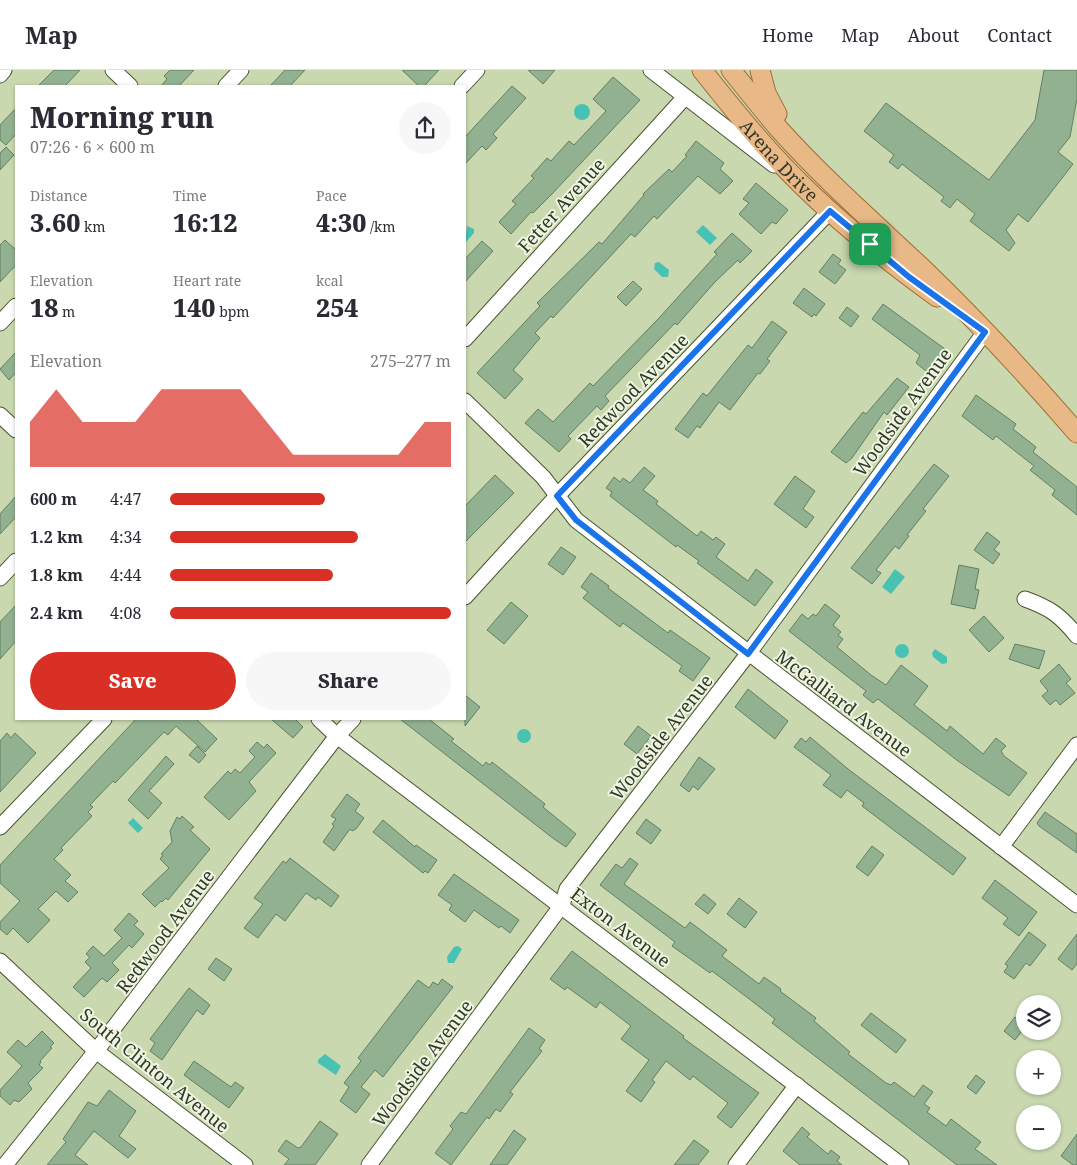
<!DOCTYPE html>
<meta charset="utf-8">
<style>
:root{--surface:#fff;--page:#f7f7f7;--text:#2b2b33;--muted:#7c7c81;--line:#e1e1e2;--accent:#d93025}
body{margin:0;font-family:"Noto Serif",serif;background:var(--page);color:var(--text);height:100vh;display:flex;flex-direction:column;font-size:19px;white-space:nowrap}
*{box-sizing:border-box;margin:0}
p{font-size:16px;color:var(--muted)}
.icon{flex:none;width:28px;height:28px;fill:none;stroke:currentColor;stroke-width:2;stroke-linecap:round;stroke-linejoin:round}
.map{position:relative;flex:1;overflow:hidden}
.details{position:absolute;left:15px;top:15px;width:451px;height:635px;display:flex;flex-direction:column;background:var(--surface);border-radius:0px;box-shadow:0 1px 4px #0004}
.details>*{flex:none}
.controls{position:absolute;left:1016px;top:925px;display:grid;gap:10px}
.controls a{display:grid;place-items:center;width:45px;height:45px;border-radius:50%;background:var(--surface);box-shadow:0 1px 4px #0004;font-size:25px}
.pin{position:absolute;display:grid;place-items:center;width:42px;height:42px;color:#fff;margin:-21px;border-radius:10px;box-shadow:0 2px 8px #0006}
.round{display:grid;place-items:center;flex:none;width:52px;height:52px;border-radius:26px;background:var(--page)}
.head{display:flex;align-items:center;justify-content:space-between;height:85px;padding:0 15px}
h1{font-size:28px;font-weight:800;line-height:38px}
.figures{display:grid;grid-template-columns:repeat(3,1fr);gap:8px;height:85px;padding:5px 15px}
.figures div{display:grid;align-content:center}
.figures b{font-size:25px;font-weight:800}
.figures small{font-size:14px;font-weight:400}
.figures p{font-size:14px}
.chart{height:140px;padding:10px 15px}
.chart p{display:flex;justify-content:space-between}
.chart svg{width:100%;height:90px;margin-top:5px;fill:var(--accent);opacity:.7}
.button{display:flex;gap:10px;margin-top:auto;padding:10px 15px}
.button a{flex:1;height:58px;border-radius:30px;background:var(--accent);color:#fff;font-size:20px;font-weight:800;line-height:58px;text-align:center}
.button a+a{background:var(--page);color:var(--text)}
ul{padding:0 15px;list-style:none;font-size:16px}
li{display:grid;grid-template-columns:80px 60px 1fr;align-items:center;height:38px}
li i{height:12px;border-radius:6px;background:var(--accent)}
header{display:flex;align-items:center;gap:30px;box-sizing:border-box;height:70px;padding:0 25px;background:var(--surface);border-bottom:1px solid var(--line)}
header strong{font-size:24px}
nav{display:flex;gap:28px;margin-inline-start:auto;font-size:18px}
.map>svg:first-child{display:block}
.water{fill:#47c2b3}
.building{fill:#92b190;stroke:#628061}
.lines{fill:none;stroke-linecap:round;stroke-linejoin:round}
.minor-casing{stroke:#495531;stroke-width:17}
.major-casing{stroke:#9f6d32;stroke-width:21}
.minor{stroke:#fff;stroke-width:15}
.major{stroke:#e8b987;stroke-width:19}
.route-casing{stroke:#fff;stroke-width:10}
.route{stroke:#1a73e8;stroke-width:6}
.labels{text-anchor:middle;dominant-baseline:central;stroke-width:4;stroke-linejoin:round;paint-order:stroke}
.street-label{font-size:18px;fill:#323828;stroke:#eef6e1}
</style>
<header>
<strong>Map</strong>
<nav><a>Home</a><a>Map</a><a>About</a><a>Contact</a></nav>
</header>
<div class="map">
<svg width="1077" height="1095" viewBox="0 0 1077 1095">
<rect width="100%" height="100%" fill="#c9d8af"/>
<g class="water">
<circle cx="582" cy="42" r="8"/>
<polygon points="703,155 717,168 710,175 696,162"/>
<polygon points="467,156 474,159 474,163 465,173"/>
<polygon points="659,192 669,200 668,207 662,207 654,199 655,193"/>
<polygon points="895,499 905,507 891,524 882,517"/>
<circle cx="902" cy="581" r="7"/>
<polygon points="935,579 947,587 947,593 942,594 933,587 932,583"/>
<circle cx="524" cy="666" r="7"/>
<polygon points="133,748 143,758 138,763 128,753"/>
<polygon points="458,876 462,879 454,893 448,893 447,887 454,877"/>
<polygon points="325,984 341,996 336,1005 318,993 318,990"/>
</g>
<g class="building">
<polygon points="54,0 80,0 65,16 38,16"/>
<polygon points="170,0 194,0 179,16 161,16 167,9 164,6"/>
<polygon points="285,0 305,0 290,16 270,16"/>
<polygon points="402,0 439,0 424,16 419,16"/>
<polygon points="528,0 555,0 543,14"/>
<polygon points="1044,0 1077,0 1077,28 1070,67 1058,82 1073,94 1028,152 1018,144 1006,160 1015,173 1009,181 970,151 975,144 957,129 950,138 941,131 944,127 902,94 898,99 889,92 894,85 864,61 886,33 989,110 1035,50"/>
<polygon points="613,7 640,30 551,125 533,143 531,142 511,164 499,152 516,134 512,131 534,108 531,106 547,88 551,91 569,71 574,75 606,41 593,29"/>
<polygon points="512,16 526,28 493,64 497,68 486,80 482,76 465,94 465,67"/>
<polygon points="16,38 16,64 6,75 0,70 0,55"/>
<polygon points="696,71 724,93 720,99 733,111 720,124 698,106 657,149 654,146 635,167 631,164 553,248 551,246 535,263 540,268 513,300 523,309 505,329 477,303 540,236 537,233 599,172 602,174 644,125 643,124 669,99 672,102 687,86 685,85"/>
<polygon points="6,77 14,85 0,100 0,83"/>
<polygon points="756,113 788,140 776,154 772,152 761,164 739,144 749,133 743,129"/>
<polygon points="732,163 752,181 740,193 738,190 715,212 677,255 675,253 655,274 605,326 609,331 601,340 597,336 568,366 571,369 559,382 525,353 538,339 553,352 590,313 593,316 659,248 717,184 714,182"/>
<polygon points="5,170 16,180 16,195 0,212 0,175"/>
<polygon points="482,171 493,181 465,212 465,189"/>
<polygon points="833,184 841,190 838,194 846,200 835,214 819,202"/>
<polygon points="633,211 642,219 626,236 617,227"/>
<polygon points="804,218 825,234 816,246 814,244 812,247 793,233"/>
<polygon points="883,234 945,279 926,301 916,293 920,285 872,249"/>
<polygon points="847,237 859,246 851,257 839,248"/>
<polygon points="772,251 787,262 767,289 770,291 760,304 758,303 730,340 719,332 700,358 697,356 688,368 675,359 703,323 707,326 748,275 752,278"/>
<polygon points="16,282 16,302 9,310 0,299"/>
<polygon points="897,308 909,317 887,345 884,342 852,388 846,393 831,382 863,342 866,344"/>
<polygon points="976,325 1016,354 1013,359 1036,377 1033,382 1077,417 1077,445 1052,425 1055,420 1030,400 1034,396 996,366 993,370 962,346"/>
<polygon points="934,394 949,406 923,439 926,441 907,465 909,466 899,479 895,476 876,500 881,503 872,514 851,498"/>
<polygon points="644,397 655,406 643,420 658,431 656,434 697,466 701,461 713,470 716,467 725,474 716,487 748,511 756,499 773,512 755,536 697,493 699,491 677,475 676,477 610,426 612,422 606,418 614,407 620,412 623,408 630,413"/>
<polygon points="495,405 514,423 465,472 465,436"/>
<polygon points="795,406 815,421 803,439 814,447 806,458 774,434"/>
<polygon points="16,426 16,447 0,464 0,444"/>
<polygon points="987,462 1000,472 994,480 1000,484 993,494 974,480"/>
<polygon points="561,477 576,487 563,505 548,494"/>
<polygon points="959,495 979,499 975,519 979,520 975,539 951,534"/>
<polygon points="591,503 609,516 608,518 668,563 670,560 710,588 693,611 679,601 682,596 623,553 620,557 583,528 588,522 581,517"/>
<polygon points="511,532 528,546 504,574 487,560"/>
<polygon points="825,534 840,546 833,555 841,562 838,565 843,569 837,577 871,605 886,615 901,595 928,616 914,635 947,661 950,656 983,684 996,668 1006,676 1001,681 1004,686 1027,703 1009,726 958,691 878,629 873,633 863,625 866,621 789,561 802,544 808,549 813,544 816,546"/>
<polygon points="16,535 16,571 0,589 0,552"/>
<polygon points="984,546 1004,568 989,582 969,560"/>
<polygon points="1015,574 1045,581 1039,599 1009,589"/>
<polygon points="1059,594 1071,609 1066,613 1075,623 1060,635 1056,630 1050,635 1042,626 1048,621 1040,611"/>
<polygon points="748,619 788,651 775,669 735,637"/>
<polygon points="465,625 480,637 465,656"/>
<polygon points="136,649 196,649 217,669 205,682 176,656 168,665 164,662 115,713 113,711 90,735 93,737 88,742 92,746 61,778 63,780 54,789 71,805 65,811 78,822 68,832 56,821 38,839 50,850 28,873 13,858 7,865 0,859 0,852 20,831 0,813 0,795"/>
<polygon points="271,649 295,649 303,657 293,668"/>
<polygon points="400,649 429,649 454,669 451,671 483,696 486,692 490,695 492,692 545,734 543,737 576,764 566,777 554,769"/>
<polygon points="638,656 651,666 637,684 624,674"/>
<polygon points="7,663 11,668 15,663 36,683 0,722 0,671"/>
<polygon points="810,667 848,699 966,788 953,805 862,736 864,733 847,720 841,728 823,715 831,705 794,677 801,668 806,672"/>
<polygon points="257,672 264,678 267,674 276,683 249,712 256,721 229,750 204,727 228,701 231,704 235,699 240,703 255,687 249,681"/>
<polygon points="197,676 206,685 199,693 189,685"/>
<polygon points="166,686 174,694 149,721 162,733 148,749 128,730"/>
<polygon points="699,687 715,699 698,720 693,716 689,722 680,715"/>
<polygon points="347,724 360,734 355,741 364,748 356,759 352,761 350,759 334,781 323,772 334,756 332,754 336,749 331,746"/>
<polygon points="1045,742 1077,764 1077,783 1039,756 1037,753"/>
<polygon points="182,746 194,757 190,760 210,779 168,830 166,828 162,832 161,831 155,837 142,824 169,798 160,789 163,785 161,784 172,772 170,761 177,747 180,749"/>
<polygon points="646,749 661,760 651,774 636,763"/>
<polygon points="383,750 415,777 416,775 437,790 428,803 425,801 423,803 373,762"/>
<polygon points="872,776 884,785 868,806 856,797"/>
<polygon points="290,788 339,826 331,837 318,827 316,830 306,823 285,851 276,844 258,868 244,858 263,834 254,828 283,791 286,793"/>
<polygon points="630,788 638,794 624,814 685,858 690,852 727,880 722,886 759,914 764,907 781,919 780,921 816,948 814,951 850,982 848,984 886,1013 891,1015 894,1012 914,1027 923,1015 933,1022 924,1034 930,1038 927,1042 946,1056 951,1049 981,1072 975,1079 997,1095 957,1095 772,953 775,949 748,928 712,901 710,903 672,876 675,872 600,815 616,794 622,798"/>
<polygon points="454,804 519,850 510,863 501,856 499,858 474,840 465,852 449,840 452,835 438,825"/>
<polygon points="995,810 1037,842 1019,866 1003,854 1008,848 982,828"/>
<polygon points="704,824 716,834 708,844 695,834"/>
<polygon points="739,828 757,842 745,858 727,844"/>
<polygon points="129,843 138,851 134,855 144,864 132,878 129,875 112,893 119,900 107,912 102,908 84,927 73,917 91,898 85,892 90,887 86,884 93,876 104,886 122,868 114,860"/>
<polygon points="1029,862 1046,875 1030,896 1026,893 1014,909 1004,902 1008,896 1005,894"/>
<polygon points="1077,864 1077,894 1072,900 1058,889"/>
<polygon points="572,881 684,966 683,968 759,1023 731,1058 717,1047 728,1033 693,1006 690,1010 666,991 652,1010 655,1012 641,1032 626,1021 649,990 621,969 631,956 600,932 596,938 567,917 565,920 550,909"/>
<polygon points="216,888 232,899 224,911 208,899"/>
<polygon points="442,909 453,917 383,1007 375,1000 361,1017 370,1024 356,1043 340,1031 349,1017 344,1013 361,991 358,988 418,910 429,918 433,912 438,915"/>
<polygon points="189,918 210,935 203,945 197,940 162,990 150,981 155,973 150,969"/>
<polygon points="871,943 906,970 896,983 861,955"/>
<polygon points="1015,947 1025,954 1025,957 1015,970 1004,961"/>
<polygon points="529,958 545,970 539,979 542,981 510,1022 513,1024 500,1042 496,1039 489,1049 487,1047 451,1095 435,1083 453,1059 450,1056 461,1042 466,1044"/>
<polygon points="42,961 54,973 50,977 52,978 40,991 41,992 39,995 43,998 28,1013 32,1019 19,1032 14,1030 10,1035 0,1026 0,1020 22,996 7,982 18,970 26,977"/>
<polygon points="194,991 231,1017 235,1012 244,1018 229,1038 184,1005"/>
<polygon points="976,1005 985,1012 976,1024 967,1017"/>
<polygon points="109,1020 136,1041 119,1066 136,1079 128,1088 94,1061 75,1085 88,1095 47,1095 66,1072 63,1069 88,1032 97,1036"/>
<polygon points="320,1051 338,1064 315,1095 284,1095 289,1089 278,1081 286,1070 298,1078 301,1077"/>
<polygon points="802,1057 810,1064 807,1067 828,1084 831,1080 840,1087 837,1091 842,1095 800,1095 783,1081"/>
<polygon points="514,1060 526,1069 507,1095 490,1095"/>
<polygon points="1077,1064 1077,1095 1073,1095 1061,1086"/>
<polygon points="694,1070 709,1081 698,1095 674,1095"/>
</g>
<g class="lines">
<defs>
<g id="minor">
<polyline points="113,0 130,16"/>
<polyline points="651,0 774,95"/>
<polyline points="0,5 4,0"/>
<polyline points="226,16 241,0"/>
<polyline points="462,16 477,0"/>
<polyline points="0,253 16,236"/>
<polyline points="465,269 685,27"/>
<polyline points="465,331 543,407 576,450 1077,835"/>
<polyline points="0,345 16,360"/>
<polyline points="0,508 16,491"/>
<polyline points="465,527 557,426 830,141"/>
<path d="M 1025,529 C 1050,538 1060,545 1077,566"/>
<polyline points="319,649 337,666 901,1095"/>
<polyline points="0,757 104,649"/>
<polyline points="1001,777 1077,675"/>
<polyline points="0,891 96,981 245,1095"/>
<polyline points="5,1095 96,981 337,666 353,649"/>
<polyline points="369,1095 562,835 567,819 748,584 985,262"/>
<polyline points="736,1095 797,1015"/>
</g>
<g id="major">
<path id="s1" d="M 702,0 C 725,29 748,58 773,85 C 821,138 879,185 937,227"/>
<path d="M 731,0 C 747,20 763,40 779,59 C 823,108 873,152 921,197 C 976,250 1028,306 1077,363"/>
<polyline points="760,0 766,23 777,44"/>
</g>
</defs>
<use href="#minor" class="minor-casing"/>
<use href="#major" class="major-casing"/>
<use href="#minor" class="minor"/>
<use href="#major" class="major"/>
</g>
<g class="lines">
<defs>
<polygon id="route" points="830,141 909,207 985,262 748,584 576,450 557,426"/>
</defs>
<use href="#route" class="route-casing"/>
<use href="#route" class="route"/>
</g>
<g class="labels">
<g class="street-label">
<text stroke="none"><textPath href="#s1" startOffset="119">Arena Drive</textPath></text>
<text transform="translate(561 135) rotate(-48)">Fetter Avenue</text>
<text transform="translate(633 320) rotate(-46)">Redwood Avenue</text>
<text transform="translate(902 342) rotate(-54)">Woodside Avenue</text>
<text transform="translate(844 633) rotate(37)">McGalliard Avenue</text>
<text transform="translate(661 667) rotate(-52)">Woodside Avenue</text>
<text transform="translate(621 857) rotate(37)">Exton Avenue</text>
<text transform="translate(165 861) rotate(-53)">Redwood Avenue</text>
<text transform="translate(422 993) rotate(-53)">Woodside Avenue</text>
<text transform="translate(155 1000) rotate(39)">South Clinton Avenue</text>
</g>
</g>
</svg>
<div class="controls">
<a><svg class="icon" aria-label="layers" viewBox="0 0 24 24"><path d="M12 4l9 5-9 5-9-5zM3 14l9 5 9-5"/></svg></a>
<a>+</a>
<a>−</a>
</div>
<div class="pin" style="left:870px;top:174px;background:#1e9e55"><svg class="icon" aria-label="arrive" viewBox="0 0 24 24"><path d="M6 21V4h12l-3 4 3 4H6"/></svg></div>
<section class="details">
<div class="head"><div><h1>Morning run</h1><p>07:26 · 6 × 600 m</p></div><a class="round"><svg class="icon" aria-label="share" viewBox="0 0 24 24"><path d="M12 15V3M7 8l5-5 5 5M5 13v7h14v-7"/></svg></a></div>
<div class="figures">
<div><p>Distance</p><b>3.60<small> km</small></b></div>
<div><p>Time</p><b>16:12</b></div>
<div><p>Pace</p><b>4:30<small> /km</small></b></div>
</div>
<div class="figures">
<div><p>Elevation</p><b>18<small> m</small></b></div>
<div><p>Heart rate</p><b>140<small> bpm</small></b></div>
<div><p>kcal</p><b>254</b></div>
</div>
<div class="chart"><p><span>Elevation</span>275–277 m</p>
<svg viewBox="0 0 160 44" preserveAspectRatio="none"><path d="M0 44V22L10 6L20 22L30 22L40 22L50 6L60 6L70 6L80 6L90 22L100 38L110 38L120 38L130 38L140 38L150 22L160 22V44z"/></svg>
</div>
<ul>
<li><b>600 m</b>4:47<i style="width:55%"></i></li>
<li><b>1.2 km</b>4:34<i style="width:67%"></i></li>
<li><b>1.8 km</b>4:44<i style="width:58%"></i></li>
<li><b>2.4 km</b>4:08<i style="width:100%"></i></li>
</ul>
<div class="button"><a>Save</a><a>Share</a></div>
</section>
</div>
